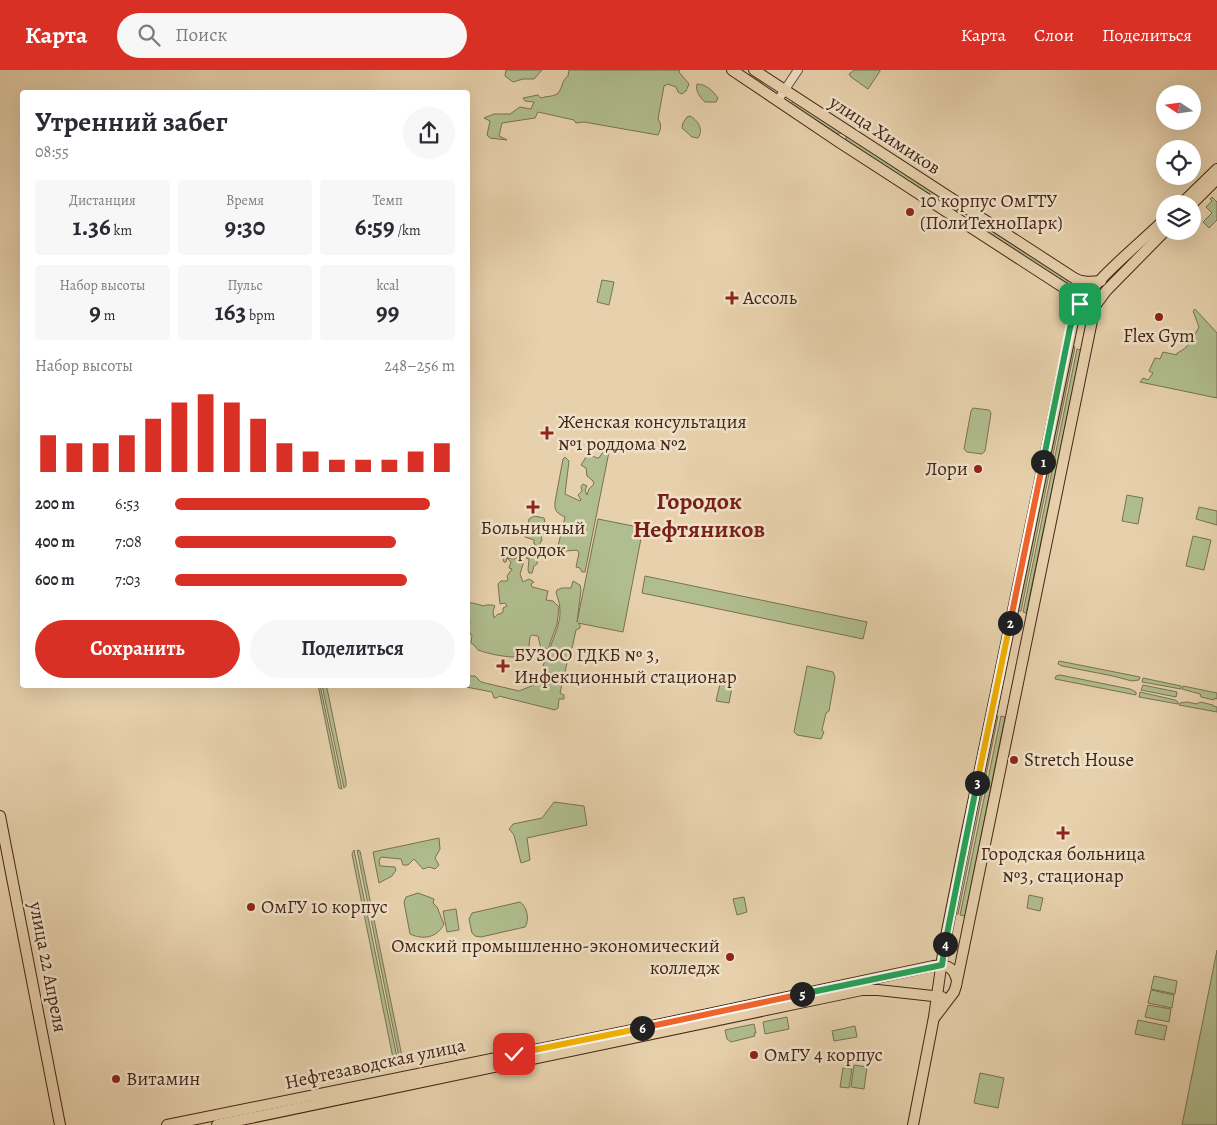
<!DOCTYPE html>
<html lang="ru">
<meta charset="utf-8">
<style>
:root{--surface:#fff;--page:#f7f7f7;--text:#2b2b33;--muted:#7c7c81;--accent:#d93025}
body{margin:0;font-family:Alegreya,serif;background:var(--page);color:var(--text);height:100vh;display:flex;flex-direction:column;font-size:19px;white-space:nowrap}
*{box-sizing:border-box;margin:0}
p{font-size:16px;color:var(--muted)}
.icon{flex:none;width:28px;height:28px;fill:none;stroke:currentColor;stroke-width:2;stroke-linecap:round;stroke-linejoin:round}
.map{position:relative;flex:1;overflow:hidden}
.side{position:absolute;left:20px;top:20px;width:450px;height:598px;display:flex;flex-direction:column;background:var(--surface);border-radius:5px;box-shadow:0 5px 20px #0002}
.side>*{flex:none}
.needle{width:32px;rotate:283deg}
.buttons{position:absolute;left:1156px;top:15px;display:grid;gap:10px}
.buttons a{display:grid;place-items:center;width:45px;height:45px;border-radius:50%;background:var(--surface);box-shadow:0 5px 20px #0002;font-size:25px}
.pin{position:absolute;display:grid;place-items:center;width:42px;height:42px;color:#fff;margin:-21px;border-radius:10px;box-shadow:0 2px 8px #0006}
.km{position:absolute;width:25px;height:25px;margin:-12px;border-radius:50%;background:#222;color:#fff;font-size:14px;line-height:25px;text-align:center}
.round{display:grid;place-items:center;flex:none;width:52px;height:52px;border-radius:26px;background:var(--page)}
.summary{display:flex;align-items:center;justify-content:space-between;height:85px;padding:0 15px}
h1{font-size:28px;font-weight:700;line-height:38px}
.stats{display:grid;grid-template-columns:repeat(3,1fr);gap:8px;height:85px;padding:5px 15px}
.stats div{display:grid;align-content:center;border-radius:5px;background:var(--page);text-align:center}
.stats b{font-size:25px;font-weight:700}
.stats small{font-size:14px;font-weight:400}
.stats p{font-size:14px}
.chart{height:140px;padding:10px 15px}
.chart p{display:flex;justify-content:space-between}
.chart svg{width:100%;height:90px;margin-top:5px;stroke:var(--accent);stroke-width:6}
.primary-button{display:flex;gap:10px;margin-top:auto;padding:10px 15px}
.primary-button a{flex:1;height:58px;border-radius:30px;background:var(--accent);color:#fff;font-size:20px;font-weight:700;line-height:58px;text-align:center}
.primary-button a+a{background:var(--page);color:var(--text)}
ul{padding:0 15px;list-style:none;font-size:16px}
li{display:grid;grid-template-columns:80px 60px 1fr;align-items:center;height:38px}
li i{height:12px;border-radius:6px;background:var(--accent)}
header{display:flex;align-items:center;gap:30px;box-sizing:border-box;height:70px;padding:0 25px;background:var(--accent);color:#fff}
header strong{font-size:24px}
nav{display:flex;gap:28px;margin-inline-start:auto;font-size:18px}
.search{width:350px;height:45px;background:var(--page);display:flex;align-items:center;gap:12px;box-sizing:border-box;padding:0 18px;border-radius:28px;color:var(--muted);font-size:19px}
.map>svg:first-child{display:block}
.green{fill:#b0bd8e;stroke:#7a7152}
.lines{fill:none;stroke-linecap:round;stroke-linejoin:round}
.minor-casing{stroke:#6d503c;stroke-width:10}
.major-casing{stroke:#442517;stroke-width:12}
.minor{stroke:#efe1c9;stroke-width:8}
.major{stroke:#e7d1ac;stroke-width:10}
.split-1-casing{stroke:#fff;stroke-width:10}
.split-2-casing{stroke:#fff;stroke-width:10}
.split-3-casing{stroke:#fff;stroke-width:10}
.split-4-casing{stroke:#fff;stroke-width:10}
.split-5-casing{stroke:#fff;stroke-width:10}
.split-6-casing{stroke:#fff;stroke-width:10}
.split-7-casing{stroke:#fff;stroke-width:10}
.split-1{stroke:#22a559;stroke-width:6}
.split-2{stroke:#f0652b;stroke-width:6}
.split-3{stroke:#f5b400;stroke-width:6}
.split-4{stroke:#22a559;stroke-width:6}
.split-5{stroke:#22a559;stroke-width:6}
.split-6{stroke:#f0652b;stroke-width:6}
.split-7{stroke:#f5b400;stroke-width:6}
.poi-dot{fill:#8f2418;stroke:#efe1c9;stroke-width:2}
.labels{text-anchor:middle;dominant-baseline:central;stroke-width:5;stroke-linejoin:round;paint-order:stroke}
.street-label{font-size:19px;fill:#442517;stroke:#efe1c9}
.poi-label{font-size:19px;fill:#442517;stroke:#efe1c9;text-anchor:start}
.district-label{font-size:24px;font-weight:bold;fill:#7a1f14;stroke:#efe1c9}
</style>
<header>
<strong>Карта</strong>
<div class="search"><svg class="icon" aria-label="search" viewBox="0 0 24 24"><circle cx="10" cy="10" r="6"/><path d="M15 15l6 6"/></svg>Поиск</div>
<nav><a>Карта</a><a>Слои</a><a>Поделиться</a></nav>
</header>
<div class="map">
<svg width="1217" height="1055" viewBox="0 0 1217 1055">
<rect width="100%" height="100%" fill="#e7d1ac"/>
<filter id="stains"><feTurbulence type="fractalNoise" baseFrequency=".004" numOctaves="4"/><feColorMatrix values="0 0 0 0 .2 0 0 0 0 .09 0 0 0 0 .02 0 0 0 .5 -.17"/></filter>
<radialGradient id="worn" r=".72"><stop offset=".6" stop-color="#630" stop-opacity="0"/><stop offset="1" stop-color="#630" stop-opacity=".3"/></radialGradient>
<g class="green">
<polygon points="506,0 542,0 534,9 523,9 513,12 505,6"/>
<path d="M 569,0 L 680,0 L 679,2 L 689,14 L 686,21 L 682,24 L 678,22 L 676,17 L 668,14 L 664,16 L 658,49 C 662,55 661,59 658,65 L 584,52 L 576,53 L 574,50 L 538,42 L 535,48 L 502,53 L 499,66 L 507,70 L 490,68 L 487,65 L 490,51 L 484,48 L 494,44 L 510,44 L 520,37 L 531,39 L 534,32 L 525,31 L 523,28 L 538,25 L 541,28 C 546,26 552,27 557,24 C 563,19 561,11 568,6 Z"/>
<polygon points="854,0 880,0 880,1 868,19 851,7 849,4"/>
<path d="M 697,14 C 706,14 713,21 718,28 L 716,32 L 705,32 C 700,28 695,20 697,14 Z"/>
<polygon points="794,30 841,62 841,63 838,64 791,34"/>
<path d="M 690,46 C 698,50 704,60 698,68 L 692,67 L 682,58 L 683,53 L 687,47 Z"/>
<polygon points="846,66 849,66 959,138 958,141 954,141 846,70"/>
<polygon points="1212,127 1217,132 1217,150 1209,158 1203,152 1212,143 1206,137 1212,131 1210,129"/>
<polygon points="972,148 973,148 1069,210 1066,215 971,152"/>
<polygon points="602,210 614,212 609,235 597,232"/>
<path d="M 1195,239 L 1217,263 L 1217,328 L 1140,312 L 1143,308 L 1148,310 L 1153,303 L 1149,301 L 1155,288 L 1160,289 L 1163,282 L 1177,285 L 1177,283 C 1189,278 1193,268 1199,257 L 1193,241 Z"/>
<polygon points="1070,275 1075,277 1021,541 1018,541"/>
<polygon points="1077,279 1081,280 1026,543 1023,542"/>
<polygon points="973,338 989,340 991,343 985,381 982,384 967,382 964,379 971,341"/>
<path d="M 607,376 L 610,377 L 585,502 L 582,502 L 580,498 L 576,497 L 579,483 L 577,480 L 566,481 L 558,476 L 565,447 C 557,443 554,441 555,432 L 563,389 L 565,387 L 569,391 L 565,424 L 580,431 L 581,430 L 578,425 L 582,421 L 581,417 L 583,414 L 587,416 L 585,420 L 587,425 L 589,419 L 594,414 L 593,411 L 587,406 L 586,398 L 581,395 L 588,384 L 597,388 L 599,388 Z"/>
<polygon points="1127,425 1143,428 1138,454 1122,451"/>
<polygon points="1199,437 1217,441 1217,455 1196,449"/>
<polygon points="534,446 544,448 545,453 542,459 544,463 541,466 542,470 539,475 537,476 534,474 534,470 525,467 524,464 525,460 527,459 529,449"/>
<path d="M 598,449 L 643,458 L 623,562 L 578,553 L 580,555 L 580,558 L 576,560 L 572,578 L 570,580 L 560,623 L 564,625 L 564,629 L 559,629 L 558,638 L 555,640 L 499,626 L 497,628 L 494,628 L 492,622 L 466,617 L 464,615 L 468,615 L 468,602 L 470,606 L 475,606 L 481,612 L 519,621 L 544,611 L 546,608 L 543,604 L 546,598 L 543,595 L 546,590 L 544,588 C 549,584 549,581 551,575 C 559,554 564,543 556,523 L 557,520 L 562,518 L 571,518 L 573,511 L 580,515 L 581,520 L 577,552 Z"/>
<polygon points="1193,466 1211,470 1204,500 1186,496"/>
<polygon points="531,475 534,477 534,479 539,482 537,494 534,496 532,503 529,503 528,500 529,489 526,488 524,481"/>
<path d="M 508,477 L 512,483 L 507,488 L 514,489 L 517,487 L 517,490 L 524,491 L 520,504 L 523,512 L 529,509 L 534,512 L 531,514 L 532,517 L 548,521 L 546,530 L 553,531 L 559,537 L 557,554 L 548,579 L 541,579 L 538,566 L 532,565 L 530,567 L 528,584 C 523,584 516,587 512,587 C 500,586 489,584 478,580 L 474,575 L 471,573 L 472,566 L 469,561 L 470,551 L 468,548 L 468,533 L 473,533 L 484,536 L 485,535 L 493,535 L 495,536 L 493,541 L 494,548 L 498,544 L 500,544 L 503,542 L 503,538 L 507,536 L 505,533 L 500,534 L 498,514 L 501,511 L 507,511 L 508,510 L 507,506 L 512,499 L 509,498 L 511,492 L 507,488 L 506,492 L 504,492 L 503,489 L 505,486 L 503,484 L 504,478 Z"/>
<polygon points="645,506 867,552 863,569 642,523"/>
<polygon points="1059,591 1140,607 1139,610 1132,611 1113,606 1062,596 1058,594"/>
<polygon points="807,596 833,602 835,607 829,641 826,643 822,660 824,662 821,669 797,665 794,662"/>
<polygon points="1060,605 1130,619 1136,622 1136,625 1055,609 1056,606"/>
<polygon points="1143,608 1181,616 1181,619 1142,612"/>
<polygon points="721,610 733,612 729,633 716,631"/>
<polygon points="318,615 320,615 342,719 339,718 338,714"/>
<polygon points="322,615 326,615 328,623 346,711 346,716 344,718"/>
<polygon points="1143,615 1177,622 1176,627 1141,620"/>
<polygon points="1183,616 1217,623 1217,629 1215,628 1214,630 1201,627 1200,624 1182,619"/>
<polygon points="1140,622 1175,630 1178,632 1178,634 1139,627"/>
<polygon points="1187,632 1197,634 1200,632 1213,635 1213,636 1217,637 1217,642 1179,635 1180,633"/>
<polygon points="994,645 998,646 958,844 953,843"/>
<polygon points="1001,646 1005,647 965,846 960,845"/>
<polygon points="554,732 584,736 587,755 527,768 530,790 521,793 514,765 509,759 513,754 542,748"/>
<polygon points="439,768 440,779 435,788 439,795 435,799 429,797 423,799 414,789 408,795 403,795 401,789 381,787 379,791 380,796 395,797 396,800 392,806 379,813 373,782"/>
<polygon points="354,780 399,997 395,998 352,784"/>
<polygon points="357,780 360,781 404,996 401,997"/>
<path d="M 418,823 L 434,829 L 433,833 L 437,837 L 444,854 C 437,868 423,870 410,864 L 404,832 L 406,827 Z"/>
<polygon points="1029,825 1043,828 1040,841 1027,838"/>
<polygon points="744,827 747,842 737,845 733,829"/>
<path d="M 520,832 C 527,836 530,850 525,857 L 481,867 L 475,866 L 472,863 L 469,849 L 472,843 Z"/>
<polygon points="456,839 459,860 447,862 443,841"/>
<polygon points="1217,880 1217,1055 1182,1055"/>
<polygon points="1154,906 1177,911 1175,924 1151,919"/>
<polygon points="1151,920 1174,925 1172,938 1148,933"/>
<polygon points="1148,935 1171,939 1169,952 1145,947"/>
<polygon points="787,947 789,959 765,964 763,952"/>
<polygon points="1138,950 1167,956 1164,970 1135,964"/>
<polygon points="754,954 756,963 754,963 755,966 731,972 727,969 725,960"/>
<polygon points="855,956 857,967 834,971 832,961"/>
<polygon points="854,995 867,997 864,1019 851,1017"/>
<polygon points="843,998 852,999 849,1018 840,1017"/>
<polygon points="980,1003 1004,1008 998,1038 974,1033"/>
</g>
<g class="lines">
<defs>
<polyline id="minor" points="778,30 798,0"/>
<g id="major">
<polyline points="732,0 839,72 1072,223 1079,225 1091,225"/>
<path d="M 754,0 L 1074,208 C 1082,213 1092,212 1101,211"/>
<polyline points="1181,134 1217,99"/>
<polyline points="1192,134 1217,109"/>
<polyline points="0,746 60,1055"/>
<polyline points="935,947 954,922 956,916 1095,236 1106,221 1165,161"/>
<path d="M 167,1055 L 628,961 L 933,896 C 946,894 953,896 957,910"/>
<polyline points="217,1055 862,920 878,920 942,927"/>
<path d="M 913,1055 L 934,947 L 944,876 L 965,771 L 1075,242 C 1096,208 1136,177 1165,149"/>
</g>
</defs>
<use href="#minor" class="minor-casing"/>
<use href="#major" class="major-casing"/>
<use href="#minor" class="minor"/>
<use href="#major" class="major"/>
</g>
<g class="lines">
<defs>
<polyline id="split-1" points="1043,392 1070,258 1075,242 1080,234"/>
<polyline id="split-2" points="1010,553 1043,392"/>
<polyline id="split-3" points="977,713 1010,553"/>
<polyline id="split-4" points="945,874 977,713"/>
<polyline id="split-5" points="802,924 942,895 945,874"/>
<polyline id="split-6" points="642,958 802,924"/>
<polyline id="split-7" points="514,984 642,958"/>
</defs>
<use href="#split-1" class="split-1-casing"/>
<use href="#split-2" class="split-2-casing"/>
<use href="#split-3" class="split-3-casing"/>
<use href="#split-4" class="split-4-casing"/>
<use href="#split-5" class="split-5-casing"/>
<use href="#split-6" class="split-6-casing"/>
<use href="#split-7" class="split-7-casing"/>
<use href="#split-1" class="split-1"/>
<use href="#split-2" class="split-2"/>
<use href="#split-3" class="split-3"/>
<use href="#split-4" class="split-4"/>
<use href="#split-5" class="split-5"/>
<use href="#split-6" class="split-6"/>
<use href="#split-7" class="split-7"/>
</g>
<g class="poi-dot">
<circle cx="910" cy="142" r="5"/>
<path d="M729.5 220.5h5v5h5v5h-5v5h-5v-5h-5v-5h5z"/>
<circle cx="1159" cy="247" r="5"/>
<path d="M544.5 355.5h5v5h5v5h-5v5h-5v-5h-5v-5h5z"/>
<circle cx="978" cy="399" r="5"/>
<path d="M530.5 429.5h5v5h5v5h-5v5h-5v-5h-5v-5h5z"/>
<path d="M500.5 588.5h5v5h5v5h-5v5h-5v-5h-5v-5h5z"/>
<circle cx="1014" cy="690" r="5"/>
<path d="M1060.5 755.5h5v5h5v5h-5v5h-5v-5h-5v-5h5z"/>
<circle cx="251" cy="837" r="5"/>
<circle cx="730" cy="887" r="5"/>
<circle cx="754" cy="985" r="5"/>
<circle cx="116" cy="1009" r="5"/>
</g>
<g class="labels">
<g class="street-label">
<text transform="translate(885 65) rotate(33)">улица Химиков</text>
<text transform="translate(48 897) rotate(79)">улица 22 Апреля</text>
<text transform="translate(375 994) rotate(-12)">Нефтезаводская улица</text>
</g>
<g class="poi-label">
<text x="920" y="131">10 корпус ОмГТУ<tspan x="920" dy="22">(ПолиТехноПарк)</tspan></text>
<text x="743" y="228">Ассоль</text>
<text x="1159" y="266" text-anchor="middle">Flex Gym</text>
<text x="558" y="352">Женская консультация<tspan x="558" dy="22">№1 роддома №2</tspan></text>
<text x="968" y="399" text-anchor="end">Лори</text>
<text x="533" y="458" text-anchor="middle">Больничный<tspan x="533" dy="22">городок</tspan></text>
<text x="514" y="585">БУЗОО ГДКБ № 3,<tspan x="514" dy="22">Инфекционный стационар</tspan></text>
<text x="1024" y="690">Stretch House</text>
<text x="1063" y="784" text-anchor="middle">Городская больница<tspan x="1063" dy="22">№3, стационар</tspan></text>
<text x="261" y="837">ОмГУ 10 корпус</text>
<text x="720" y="876" text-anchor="end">Омский промышленно-экономический<tspan x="720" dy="22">колледж</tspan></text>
<text x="764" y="985">ОмГУ 4 корпус</text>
<text x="126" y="1009">Витамин</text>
</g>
<g class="district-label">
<text x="699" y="431">Городок<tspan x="699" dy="28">Нефтяников</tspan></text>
</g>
</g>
<rect width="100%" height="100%" filter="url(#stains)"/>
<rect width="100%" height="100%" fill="url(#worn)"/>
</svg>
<div class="buttons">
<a><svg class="needle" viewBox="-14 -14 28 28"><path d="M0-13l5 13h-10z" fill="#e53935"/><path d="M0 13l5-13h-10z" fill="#7c7c81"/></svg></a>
<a><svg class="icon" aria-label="locate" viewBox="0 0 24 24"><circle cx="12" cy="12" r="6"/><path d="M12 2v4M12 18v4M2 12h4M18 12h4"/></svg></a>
<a><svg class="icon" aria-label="layers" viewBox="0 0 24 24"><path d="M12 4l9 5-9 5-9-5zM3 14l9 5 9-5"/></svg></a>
</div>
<div class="pin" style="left:1080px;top:234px;background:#1e9e55"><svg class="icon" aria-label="arrive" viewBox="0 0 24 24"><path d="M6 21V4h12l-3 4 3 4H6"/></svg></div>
<div class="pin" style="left:514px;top:984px;background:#d93025"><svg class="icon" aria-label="check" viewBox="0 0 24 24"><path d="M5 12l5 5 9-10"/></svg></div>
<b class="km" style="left:1043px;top:392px">1</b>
<b class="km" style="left:1010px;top:553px">2</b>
<b class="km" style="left:977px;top:713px">3</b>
<b class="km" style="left:945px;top:874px">4</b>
<b class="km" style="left:802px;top:924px">5</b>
<b class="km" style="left:642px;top:958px">6</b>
<section class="side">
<div class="summary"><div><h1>Утренний забег</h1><p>08:55</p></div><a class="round"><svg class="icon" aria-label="share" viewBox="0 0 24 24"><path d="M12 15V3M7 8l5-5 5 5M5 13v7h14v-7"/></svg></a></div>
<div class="stats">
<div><p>Дистанция</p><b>1.36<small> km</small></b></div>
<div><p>Время</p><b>9:30</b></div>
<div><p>Темп</p><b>6:59<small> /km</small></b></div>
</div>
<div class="stats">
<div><p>Набор высоты</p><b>9<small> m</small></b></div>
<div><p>Пульс</p><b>163<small> bpm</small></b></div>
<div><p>kcal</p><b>99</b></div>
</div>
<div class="chart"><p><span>Набор высоты</span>248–256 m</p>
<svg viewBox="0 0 160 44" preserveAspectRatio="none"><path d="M5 44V26M15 44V30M25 44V30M35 44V26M45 44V18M55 44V10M65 44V6M75 44V10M85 44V18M95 44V30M105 44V34M115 44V38M125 44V38M135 44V38M145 44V34M155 44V30"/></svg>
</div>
<ul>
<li><b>200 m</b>6:53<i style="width:91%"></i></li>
<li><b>400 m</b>7:08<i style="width:79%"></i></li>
<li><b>600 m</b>7:03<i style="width:83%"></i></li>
</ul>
<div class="primary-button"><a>Сохранить</a><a>Поделиться</a></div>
</section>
</div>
